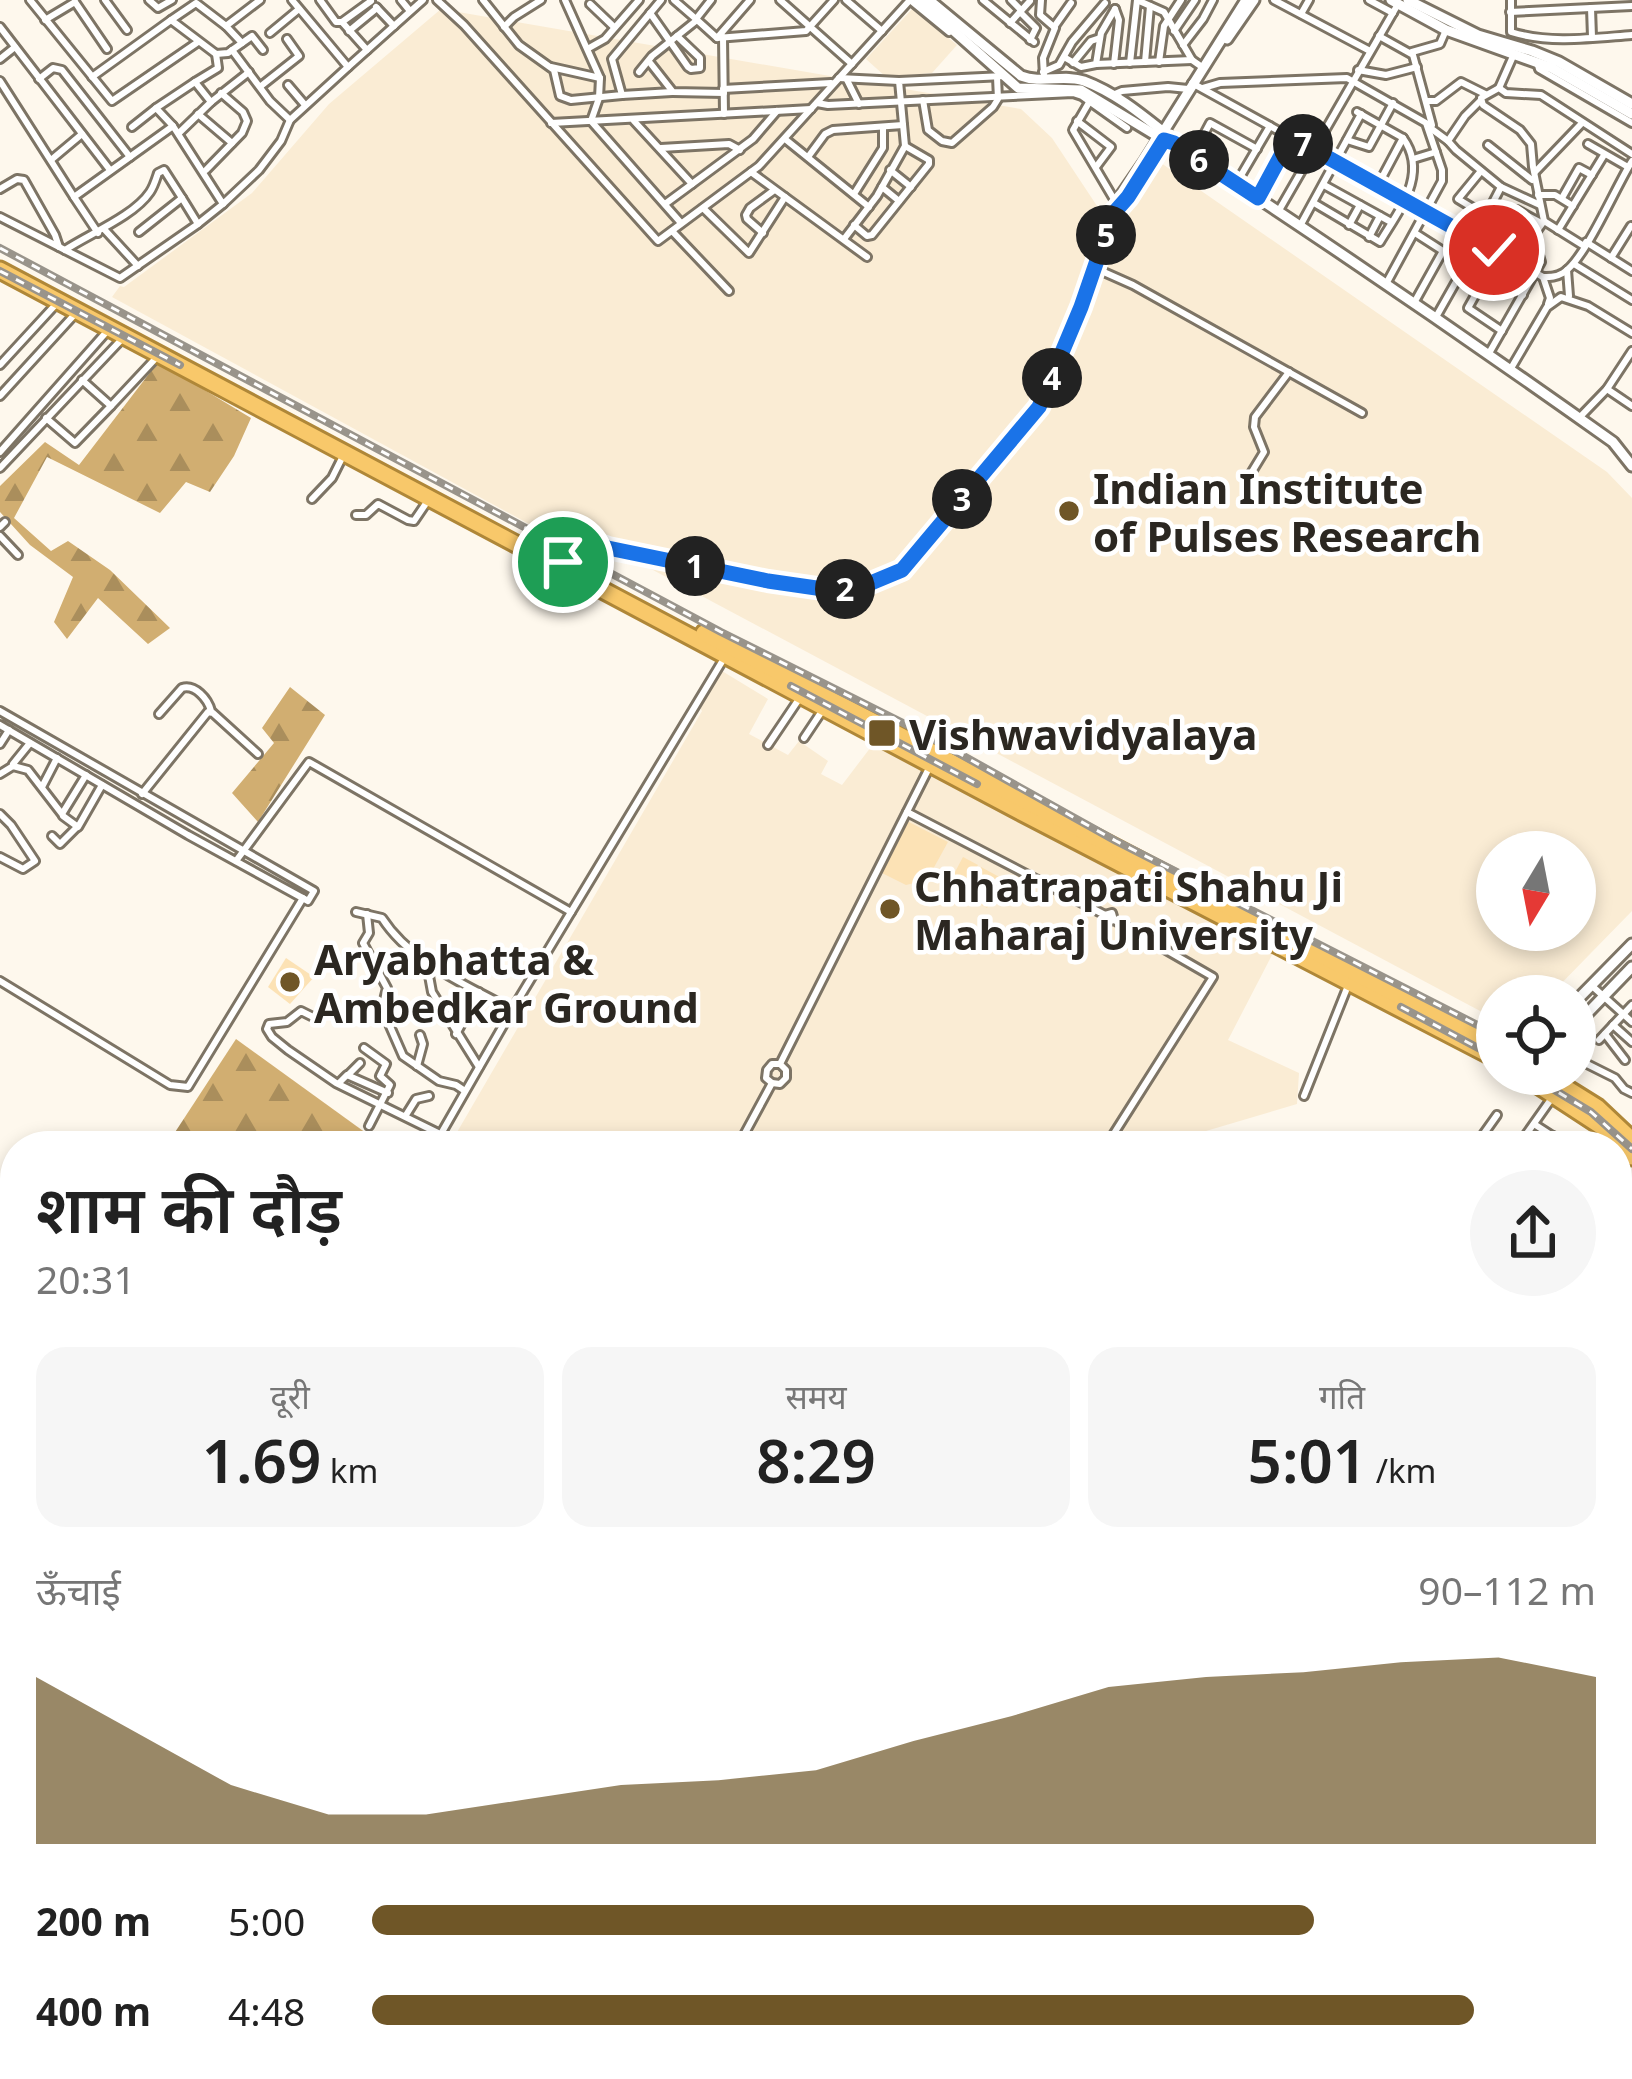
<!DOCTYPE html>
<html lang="hi">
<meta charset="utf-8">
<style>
:root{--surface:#fff;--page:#f6f6f6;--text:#222;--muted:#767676;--accent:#6f5627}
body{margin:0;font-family:"Noto Sans","Noto Sans Devanagari",sans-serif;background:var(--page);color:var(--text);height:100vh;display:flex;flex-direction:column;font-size:45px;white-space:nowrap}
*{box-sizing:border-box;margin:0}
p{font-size:39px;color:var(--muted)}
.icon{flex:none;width:66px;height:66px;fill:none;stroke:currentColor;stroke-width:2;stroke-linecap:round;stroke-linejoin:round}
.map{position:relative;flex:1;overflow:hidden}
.panel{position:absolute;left:0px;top:1131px;width:1632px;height:948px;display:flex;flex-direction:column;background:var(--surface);border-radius:48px 48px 0 0;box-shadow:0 6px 18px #0003}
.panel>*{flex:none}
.needle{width:78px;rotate:190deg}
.tools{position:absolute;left:1476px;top:831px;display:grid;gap:24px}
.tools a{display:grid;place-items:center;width:120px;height:120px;border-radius:50%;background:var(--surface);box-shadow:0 6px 18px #0003;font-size:60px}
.pin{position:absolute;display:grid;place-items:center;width:102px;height:102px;color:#fff;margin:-51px;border:6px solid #fff;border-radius:50%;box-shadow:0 3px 12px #0007}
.km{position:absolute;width:60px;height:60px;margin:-30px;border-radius:50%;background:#222;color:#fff;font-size:33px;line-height:60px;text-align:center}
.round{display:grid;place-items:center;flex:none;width:126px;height:126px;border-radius:63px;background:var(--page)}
.overview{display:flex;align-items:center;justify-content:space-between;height:204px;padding:0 36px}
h1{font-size:66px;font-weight:600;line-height:90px}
.stats{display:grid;grid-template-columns:repeat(3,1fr);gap:18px;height:204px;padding:12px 36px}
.stats div{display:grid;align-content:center;border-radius:30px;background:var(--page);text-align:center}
.stats b{font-size:60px;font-weight:600}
.stats small{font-size:33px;font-weight:400}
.stats p{font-size:33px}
.chart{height:336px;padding:24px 36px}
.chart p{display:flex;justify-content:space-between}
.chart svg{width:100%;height:216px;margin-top:12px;fill:var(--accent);opacity:.7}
ul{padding:0 36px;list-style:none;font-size:39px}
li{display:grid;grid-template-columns:192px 144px 1fr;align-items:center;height:90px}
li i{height:30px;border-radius:15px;background:var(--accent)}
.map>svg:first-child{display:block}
.built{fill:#faecd4;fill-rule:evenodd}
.green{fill:#fce2b5}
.forest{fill:url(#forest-firs)}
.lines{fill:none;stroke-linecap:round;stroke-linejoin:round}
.stream{stroke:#c3a164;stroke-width:3}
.minor-casing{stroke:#7d7465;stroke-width:12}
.tertiary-casing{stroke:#7d7465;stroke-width:15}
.trunk-casing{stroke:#af8738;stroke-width:21}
.minor{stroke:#fff;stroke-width:6}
.tertiary{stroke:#fff;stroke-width:9}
.trunk{stroke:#f8c86a;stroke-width:15}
.rail-casing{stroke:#99948b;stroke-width:8}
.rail{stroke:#fff;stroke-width:3;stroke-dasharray:9;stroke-linecap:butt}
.route-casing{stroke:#fff;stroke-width:24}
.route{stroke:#1a73e8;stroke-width:15}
.poi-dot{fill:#6f5627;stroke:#fff;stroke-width:4.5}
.labels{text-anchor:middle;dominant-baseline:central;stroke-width:9;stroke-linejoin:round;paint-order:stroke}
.poi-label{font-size:42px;font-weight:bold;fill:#2b2721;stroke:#fff;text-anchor:start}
</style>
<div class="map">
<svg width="1632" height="2079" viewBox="0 0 1632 2079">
<defs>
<pattern id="forest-firs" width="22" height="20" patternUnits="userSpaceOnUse" patternTransform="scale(3)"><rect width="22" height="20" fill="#d1ae71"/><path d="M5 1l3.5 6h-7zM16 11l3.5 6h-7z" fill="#aa8e5c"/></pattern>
</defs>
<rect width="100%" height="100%" fill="#fef8ed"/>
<g class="built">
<polygon points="913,8 957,45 932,73 886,77 866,59"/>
<path d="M 441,9 L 1021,109 L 1052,138 L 1103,215 L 1121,214 L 1161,163 L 1607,472 L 1632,498 L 1632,911 L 1549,996 L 1497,996 L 1497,1020 L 593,538 L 575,524 L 564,543 L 112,297 L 120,286 L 124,287 L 252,193 L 329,104 ZM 1497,852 L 1575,852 L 1575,930 L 1497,930 Z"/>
<polygon points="722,671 768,699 749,734 788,755 799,741 828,761 821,774 842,785 877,739 1273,953 1228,1040 1299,1073 1297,1104 1206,1131 1209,1146 449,1146 702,711 700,708"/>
</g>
<g class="green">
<polygon points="907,821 948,842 927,880 906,885 882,873"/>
<polygon points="963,857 978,865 962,895 947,887"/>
<polygon points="981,867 1003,879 987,908 965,896"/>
<polygon points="286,958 314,977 290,1004 268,987"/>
</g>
<g class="forest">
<polygon points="158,362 251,418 234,456 210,492 186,482 160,513 47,457 14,518 51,551 68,541 110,570 170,628 148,644 98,598 67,639 54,622 73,577 30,545 0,512 0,486 45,442 79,465"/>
<polygon points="290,687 325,715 258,822 232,793 274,743 262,728"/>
<polygon points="236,1039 384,1146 166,1146"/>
<polygon points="1632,1896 1632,1960 1617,1951 1617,1926"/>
</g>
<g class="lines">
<polyline class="stream" points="1030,74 1071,73"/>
<defs>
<g id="minor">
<polyline points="30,0 112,101 198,42"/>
<polyline points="105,0 127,30"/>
<polyline points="149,0 158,8 172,0"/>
<polyline points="260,0 226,26 196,3 171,20 216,54 228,53 252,36 263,50"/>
<polyline points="320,0 336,22 342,22 367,50"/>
<polyline points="401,0 410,11"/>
<polyline points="437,0 464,25 658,241 759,166 910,0"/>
<polyline points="483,0 519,45 554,70 560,96 571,100 622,95 612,59 661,0"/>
<polyline points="565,0 600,78 599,98 591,121 681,223"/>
<polyline points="674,0 696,19"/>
<polyline points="711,0 696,19 717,38 806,31 834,0"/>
<polyline points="780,0 852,64"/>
<polyline points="846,0 882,31"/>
<polyline points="910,0 949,32"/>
<polyline points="983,0 1034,42"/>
<polyline points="1011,0 1021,10"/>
<polyline points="1041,0 1040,15 1055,28 1043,58 1044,76"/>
<polyline points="1274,0 1370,51"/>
<polyline points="1369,0 1393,13"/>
<path d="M 1511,0 L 1511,32 C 1550,44 1592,38 1632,35"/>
<polyline points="75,2 107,49"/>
<polyline points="590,4 614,27"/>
<polyline points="376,7 394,26"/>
<polyline points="1591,8 1592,37"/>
<polyline points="1020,12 1036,28 1030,40"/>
<polyline points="1510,12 1632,6"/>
<polyline points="650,13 688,67 691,69 700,68 700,58 677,36"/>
<polyline points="1301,14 1309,0"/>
<polyline points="45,20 75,2"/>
<polyline points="342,22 371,1"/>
<polyline points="1010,23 1030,1"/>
<polyline points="226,26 242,43"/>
<polyline points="0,27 110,170"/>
<polyline points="504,27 514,17 541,0"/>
<polyline points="1054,27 1071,3"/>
<polyline points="349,31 377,8"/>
<polyline points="1174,31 1195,0"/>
<polyline points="270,33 299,9"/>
<polyline points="1379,36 1413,55 1432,125"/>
<polyline points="723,37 724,114"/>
<polyline points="717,38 750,0"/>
<polyline points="1183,45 1203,19 1213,0"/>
<polyline points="589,48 605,39 639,0"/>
<polyline points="232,50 270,101 290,120"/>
<polyline points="1412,52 1440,44 1446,30"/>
<polyline points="1064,57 1081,67 1096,64 1101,33 1115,9"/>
<polyline points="0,59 15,47"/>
<polyline points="1145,62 1150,6"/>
<polyline points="1159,62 1164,26 1181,0"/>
<polyline points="1537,62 1539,69 1632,123"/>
<polyline points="1073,63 1091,41 1100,38"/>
<polyline points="1130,63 1137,0 1164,12 1192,60 1202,67"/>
<polyline points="651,64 673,92 724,93"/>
<polyline points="1096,64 1192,60"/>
<polyline points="1114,64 1119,20 1115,9"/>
<polyline points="348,67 423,0"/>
<polyline points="551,67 600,78"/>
<polyline points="1358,70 1386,75 1417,67"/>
<polyline points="639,72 652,56 697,20"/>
<polyline points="1043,72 1059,65 1072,42 1105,3"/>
<polyline points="92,77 171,20"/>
<polyline points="839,78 899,81"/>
<polyline points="39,79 53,68 62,70 130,157"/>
<polyline points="847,80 859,104"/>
<polyline points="0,81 74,197"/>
<polyline points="195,82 218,68 216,54"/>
<path d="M 1192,83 L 1543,277 C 1551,277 1556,277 1563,273 C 1585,260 1616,186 1632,161"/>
<polyline points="288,85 305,105"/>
<polyline points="261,86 299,56 287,39"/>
<polyline points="1203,88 1220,83 1347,78 1426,123 1442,170 1442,181 1386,284"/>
<polyline points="1499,88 1514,54"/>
<polyline points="723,89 831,83"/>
<polyline points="1115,94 1122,91 1168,87 1188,89"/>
<polyline points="622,95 672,92"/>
<polyline points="1091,99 1073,130 1115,201"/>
<polyline points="923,100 928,130 942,141 952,143 993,107 998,99 997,77"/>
<polyline points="1426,101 1436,101 1461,82 1485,94"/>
<polyline points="211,102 249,72"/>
<polyline points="817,103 828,105 1073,93 1082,96 1127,128"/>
<polyline points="1357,112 1403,138 1378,185"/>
<polyline points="198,114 232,143"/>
<polyline points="634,121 692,184"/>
<polyline points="1077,121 1111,147 1096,167"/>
<polyline points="551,123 811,109"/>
<polyline points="173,126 156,108 195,82 211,102 180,132"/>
<polyline points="132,127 156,108"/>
<polyline points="1429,127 1448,141"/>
<polyline points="785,139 869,207"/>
<polyline points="1347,140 1369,147 1393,103"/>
<polyline points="1588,144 1628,167"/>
<polyline points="1488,145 1532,180"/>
<polyline points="661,148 729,144 740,150"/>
<polyline points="1193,155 1210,123 1257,149"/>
<polyline points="808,157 825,134 833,130 903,125"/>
<polyline points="1413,159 1436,152"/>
<polyline points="51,160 82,134"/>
<polyline points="206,170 242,133 247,121 243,112 221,93"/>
<polyline points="890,170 911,187"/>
<polyline points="1481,171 1458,199 1486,216"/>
<polyline points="1535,172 1582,123"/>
<polyline points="1236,184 1270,126"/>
<polyline points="1324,185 1391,222"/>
<polyline points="882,187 899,201"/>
<polyline points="1501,187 1540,205"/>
<polyline points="0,189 17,179 24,180 55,235 59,247"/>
<polyline points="854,194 883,148 883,129"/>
<polyline points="1538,195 1555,195 1573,206"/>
<polyline points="785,197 867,257"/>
<polyline points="1258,198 1291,138"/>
<polyline points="1562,198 1579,168 1592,175"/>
<path d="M 1314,203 L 1380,242 C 1399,210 1429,174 1403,138"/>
<polyline points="665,204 753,139 777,111"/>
<polyline points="703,208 749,253 785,197 751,172"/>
<polyline points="1278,212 1398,4"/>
<polyline points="0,217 120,278 198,224 182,198"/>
<polyline points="198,224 223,204"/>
<polyline points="854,225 867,236 872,235 929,164 929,160 905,146"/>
<polyline points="1349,225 1360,205"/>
<polyline points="1300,226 1361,114"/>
<polyline points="104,229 138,266"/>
<polyline points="1506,229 1528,241"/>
<polyline points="1558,230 1604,155"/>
<polyline points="672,231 729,291"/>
<polyline points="98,233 74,197 173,126 223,204 259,170 281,141 290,120 348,67 292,0"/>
<polyline points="763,233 747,219 746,215 750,208 773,191"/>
<polyline points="1369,237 1380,216"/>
<polyline points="844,239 877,196 905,146 899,81 1004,76"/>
<polyline points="1474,239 1501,187 1456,150 1448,141 1465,116 1480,101"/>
<polyline points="1586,242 1632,271"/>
<polyline points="1584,246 1544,221 1533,167 1531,144 1520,130 1483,105 1481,98 1499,88 1506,93 1541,95 1632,154"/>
<path d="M 65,250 C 89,234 134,216 150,192 C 154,186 156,179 158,173 L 164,170 L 182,198 L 139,232"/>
<polyline points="1494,250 1517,210 1541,223"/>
<polyline points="1611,258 1631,226"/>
<polyline points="1515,261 1544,221"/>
<polyline points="1467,263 1523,295"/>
<polyline points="1574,264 1632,300"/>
<polyline points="1097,269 1133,285 1362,413"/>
<polyline points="1567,270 1569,296"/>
<polyline points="1487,274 1468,308 1502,331"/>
<polyline points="1543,277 1550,298 1548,304"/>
<polyline points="1414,303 1443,251 1415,233"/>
<polyline points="1436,317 1479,241"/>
<polyline points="1488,355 1541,262 1533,235"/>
<polyline points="0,365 58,302"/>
<polyline points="1510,370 1547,307 1561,297 1588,306 1632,333"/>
<polyline points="82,380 111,406 156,358"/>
<polyline points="1607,389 1632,406"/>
<polyline points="0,396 75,314"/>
<polyline points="46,418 75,443 111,406"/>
<polyline points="1579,418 1607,389 1632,351"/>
<polyline points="0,452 109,329"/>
<polyline points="0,468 122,339"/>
<polyline points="1250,475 1264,452 1254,427 1255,417 1289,372"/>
<polyline points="312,499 332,478 344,454"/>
<polyline points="356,515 366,515 378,504 408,520 414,521 429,499"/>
<polyline points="0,527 5,522"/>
<polyline points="0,536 18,555"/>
<polyline points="0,711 314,891 308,901 188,835 0,725"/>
<path d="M 159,714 L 182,688 C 195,684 208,699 211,711"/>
<polyline points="804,738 822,711"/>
<polyline points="0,744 9,730"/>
<polyline points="768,745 799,699"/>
<polyline points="13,764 30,743"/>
<polyline points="0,774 13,766 28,770 62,814 86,775"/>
<polyline points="42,787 57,758"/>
<polyline points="142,794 208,712 213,713 258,754"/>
<polyline points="907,812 1105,915"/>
<polyline points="0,814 11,825 35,861 23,869 0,857"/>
<polyline points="63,816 78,827 102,785"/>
<polyline points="52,836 60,844 77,827"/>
<polyline points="236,861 309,762 571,912"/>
<path d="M 356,912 L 382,918 C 411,963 466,984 512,1010"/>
<polyline points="367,914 369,933 363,943 387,988 382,1008 403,1056 439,1081 456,1085 465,1091"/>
<polyline points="427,965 432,992 479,1067"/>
<polyline points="390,970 410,952"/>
<polyline points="0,981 170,1085 188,1087 303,898"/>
<polyline points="1591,985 1632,1022"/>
<polyline points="315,1018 301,1011 287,1022 269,1024 267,1029 272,1037 288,1050 336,1083 440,1134"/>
<polyline points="1613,1025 1632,1042"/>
<polyline points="456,1034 479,992"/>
<polyline points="1605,1034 1625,1060"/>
<polyline points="1599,1040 1632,1005"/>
<polyline points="364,1048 386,1064 380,1076 390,1085 369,1126"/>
<polyline points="1575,1058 1615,1078 1624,1089 1632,1093"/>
<polyline points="780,1064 786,1070 786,1078 780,1084 772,1083 766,1078 767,1070 772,1064 780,1064 929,768"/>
<polyline points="417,1066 423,1044 420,1035"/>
<polyline points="348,1075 360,1063"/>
<polyline points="339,1083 347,1075 388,1093"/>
<polyline points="1304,1096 1349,983"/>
<polyline points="406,1115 416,1099 429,1096"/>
<polyline points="1534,1124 1568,1146"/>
<polyline points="434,1146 512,1010 726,655"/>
<polyline points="738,1146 772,1083"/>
<polyline points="1106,1146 1213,977 1114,920 1106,922 1105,915 1112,913 1114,920"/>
<polyline points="1475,1146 1497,1115"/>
<polyline points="1518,1146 1554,1095"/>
<polyline points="1546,1146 1553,1136"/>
<polyline points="1592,1146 1603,1132"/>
<polyline points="1617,1213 1632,1228"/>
<polyline points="1617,1224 1632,1210"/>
<polyline points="1617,1280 1632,1295"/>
<polyline points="1617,1380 1632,1397"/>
<polyline points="0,1403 15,1413"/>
<polyline points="1617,1414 1632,1402"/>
<polyline points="1617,1421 1632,1440"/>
<polyline points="0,1483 15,1487"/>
<polyline points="0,1511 15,1489"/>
<polyline points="1617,1514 1632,1526"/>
<polyline points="1627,1522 1632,1505"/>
<polyline points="0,1569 15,1550"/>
<polyline points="1617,1582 1627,1567 1621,1563 1632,1545"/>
<polyline points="0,1598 15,1612"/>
<polyline points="0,1618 8,1606"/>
<polyline points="1617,1619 1632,1627"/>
<polyline points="0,1667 15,1647"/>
<polyline points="1617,1722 1624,1713 1632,1714"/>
<polyline points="1617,1747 1632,1731"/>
<polyline points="1617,1806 1629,1783"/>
<polyline points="1617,1828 1632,1836"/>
<polyline points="1617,1981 1632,1987"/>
<polyline points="390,2064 389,2069 395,2079"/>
<polyline points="610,2064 625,2079"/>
<polyline points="760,2064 774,2079"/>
<polyline points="1077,2064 1093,2076"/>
<polyline points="1180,2064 1200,2079"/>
<polyline points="1231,2064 1252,2079"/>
<polyline points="1342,2064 1365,2079"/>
<polyline points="1435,2064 1456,2079"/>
<polyline points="1491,2064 1504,2073"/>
<polyline points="299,2079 302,2064"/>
<polyline points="334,2079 344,2064"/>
<polyline points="528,2079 537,2074 550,2079"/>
<polyline points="694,2079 706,2064"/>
<polyline points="740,2079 753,2064"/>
<polyline points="825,2079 834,2069 847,2079"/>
<polyline points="870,2079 881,2064"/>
<polyline points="1170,2079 1180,2064"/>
<polyline points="1240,2079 1250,2064"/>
<polyline points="1276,2079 1288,2064"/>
<polyline points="1384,2079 1394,2064"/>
<polyline points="1500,2079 1510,2064"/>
</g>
<g id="tertiary">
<polyline points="919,0 1018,88 1081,90 1162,139"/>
<path d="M 929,0 L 1021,76 C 1041,84 1064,74 1084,81 C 1130,98 1165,137 1205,163 C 1342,253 1478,346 1613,442 L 1632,466"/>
<polyline points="1391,0 1446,30 1552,68 1632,114"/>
<polyline points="1408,0 1478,35 1532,51 1559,62 1632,104"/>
<polyline points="1227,39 1254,0"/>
<polyline points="1120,206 1146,171"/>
<polyline points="563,562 576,536 608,548 768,581 837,591 866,585 902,570 1039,407 1095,268 1116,203 1145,161 1246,0"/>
<polyline points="1575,1002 1632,944"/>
<polyline points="1575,1026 1632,967"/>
<polyline points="1617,1350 1632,1339"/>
<polyline points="1617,1358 1632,1347"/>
<polyline points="0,1414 15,1423"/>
<polyline points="0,1423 15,1432"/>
<polyline points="1617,1903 1632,1873"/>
<polyline points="898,2064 916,2079"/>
<polyline points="911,2064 932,2079"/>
<polyline points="1090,2079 1100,2064"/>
<polyline points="1098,2079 1108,2064"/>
<polyline points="1530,2079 1538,2064"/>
</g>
<g id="trunk">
<polyline points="0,270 1013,808 1497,1059"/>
<polyline points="704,633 1491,1044"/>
<polyline points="1521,1074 1605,1129 1632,1157"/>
<polyline points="1544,1074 1597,1107 1632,1140"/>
</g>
</defs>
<use href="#minor" class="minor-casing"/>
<use href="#tertiary" class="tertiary-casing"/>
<use href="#trunk" class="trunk-casing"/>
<use href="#minor" class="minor"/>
<use href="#tertiary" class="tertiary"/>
<use href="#trunk" class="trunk"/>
<defs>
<g id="rail">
<polyline points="0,248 721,632 917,730 1116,841 1497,1035"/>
<polyline points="0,271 180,365"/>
<polyline points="791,686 977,784"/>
<polyline points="1401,1007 1497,1058"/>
<polyline points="1528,1074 1591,1112 1632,1149"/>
</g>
</defs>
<use href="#rail" class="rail-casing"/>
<use href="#rail" class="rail"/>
</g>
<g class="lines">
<defs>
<polyline id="route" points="563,562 576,536 608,548 768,581 837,591 866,585 902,570 1039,407 1081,307 1113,214 1128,197 1164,140 1174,143 1258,198 1291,137 1494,250"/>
</defs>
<use href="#route" class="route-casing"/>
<use href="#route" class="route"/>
</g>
<g class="poi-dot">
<circle cx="1069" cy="511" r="12"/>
<rect x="867" y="718" width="30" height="30" rx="6"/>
<circle cx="890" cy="909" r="12"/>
<circle cx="290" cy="982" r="12"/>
</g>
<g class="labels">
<g class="poi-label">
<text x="1093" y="487">Indian Institute<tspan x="1093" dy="48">of Pulses Research</tspan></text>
<text x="909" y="733">Vishwavidyalaya</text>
<text x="914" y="885">Chhatrapati Shahu Ji<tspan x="914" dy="48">Maharaj University</tspan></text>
<text x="314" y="958">Aryabhatta &amp;<tspan x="314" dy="48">Ambedkar Ground</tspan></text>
</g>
</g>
</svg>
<div class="tools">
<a><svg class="needle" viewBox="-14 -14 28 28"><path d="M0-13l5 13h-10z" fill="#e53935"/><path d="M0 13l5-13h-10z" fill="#767676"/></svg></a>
<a><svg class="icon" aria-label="locate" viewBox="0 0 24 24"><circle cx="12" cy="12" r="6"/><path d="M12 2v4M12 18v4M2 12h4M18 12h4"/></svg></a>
</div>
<div class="pin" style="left:563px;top:562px;background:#1e9e55"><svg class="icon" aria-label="arrive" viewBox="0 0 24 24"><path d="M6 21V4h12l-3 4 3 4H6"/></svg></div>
<div class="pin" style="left:1494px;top:250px;background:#d93025"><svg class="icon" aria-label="check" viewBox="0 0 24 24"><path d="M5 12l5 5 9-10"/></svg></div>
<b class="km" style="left:695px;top:566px">1</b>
<b class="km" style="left:845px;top:589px">2</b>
<b class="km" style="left:962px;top:499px">3</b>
<b class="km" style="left:1052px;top:378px">4</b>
<b class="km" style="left:1106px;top:235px">5</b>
<b class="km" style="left:1199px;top:160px">6</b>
<b class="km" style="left:1303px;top:144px">7</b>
<section class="panel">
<div class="overview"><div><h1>शाम की दौड़</h1><p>20:31</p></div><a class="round"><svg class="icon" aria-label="share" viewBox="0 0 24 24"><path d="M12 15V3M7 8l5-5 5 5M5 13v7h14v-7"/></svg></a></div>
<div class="stats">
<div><p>दूरी</p><b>1.69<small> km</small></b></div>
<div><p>समय</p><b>8:29</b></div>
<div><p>गति</p><b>5:01<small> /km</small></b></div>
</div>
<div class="chart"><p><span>ऊँचाई</span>90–112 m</p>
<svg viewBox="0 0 160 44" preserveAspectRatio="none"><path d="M0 44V10L10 21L20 32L30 38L40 38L50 35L60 32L70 31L80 29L90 23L100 18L110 12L120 10L130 9L140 7L150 6L160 10V44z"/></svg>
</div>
<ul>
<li><b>200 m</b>5:00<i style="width:77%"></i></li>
<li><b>400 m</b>4:48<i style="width:90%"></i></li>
</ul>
</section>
</div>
